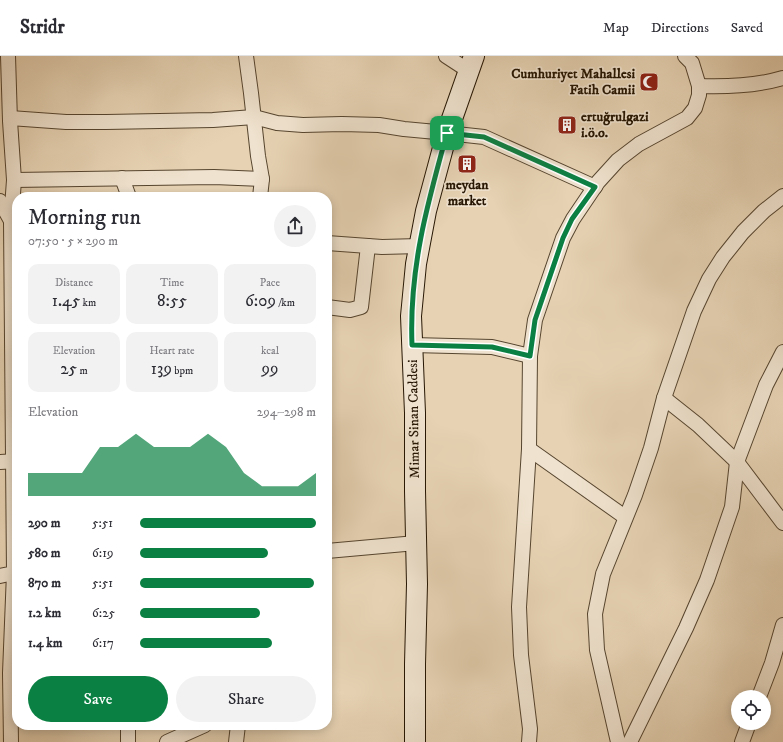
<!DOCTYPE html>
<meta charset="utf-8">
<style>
:root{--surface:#fff;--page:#f2f2f3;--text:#2b2b33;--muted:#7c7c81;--line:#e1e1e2;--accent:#0b8043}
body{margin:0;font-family:"IM FELL DW Pica",serif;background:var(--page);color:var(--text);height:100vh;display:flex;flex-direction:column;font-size:15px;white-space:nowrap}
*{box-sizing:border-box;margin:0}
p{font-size:13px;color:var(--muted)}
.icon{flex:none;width:22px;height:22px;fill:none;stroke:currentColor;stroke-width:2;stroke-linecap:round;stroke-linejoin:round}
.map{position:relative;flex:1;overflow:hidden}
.panel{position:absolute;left:12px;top:136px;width:320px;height:538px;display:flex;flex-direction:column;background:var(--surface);border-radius:16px;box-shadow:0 2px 10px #0003}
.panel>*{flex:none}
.controls{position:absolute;left:731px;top:634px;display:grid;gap:8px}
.controls a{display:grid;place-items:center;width:40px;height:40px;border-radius:50%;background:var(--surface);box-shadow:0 2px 10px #0003;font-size:20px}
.pin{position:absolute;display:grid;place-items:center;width:34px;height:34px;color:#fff;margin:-17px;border-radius:8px;box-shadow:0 2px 6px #0006}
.round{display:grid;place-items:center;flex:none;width:42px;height:42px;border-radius:21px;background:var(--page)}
.summary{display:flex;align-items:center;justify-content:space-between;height:68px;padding:0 16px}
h1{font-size:22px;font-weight:600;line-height:30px}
.stats{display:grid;grid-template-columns:repeat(3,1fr);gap:6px;height:68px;padding:4px 16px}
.stats div{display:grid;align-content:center;border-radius:10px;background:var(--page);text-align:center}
.stats b{font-size:17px;font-weight:600}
.stats small{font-size:11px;font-weight:400}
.stats p{font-size:11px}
.chart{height:112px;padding:8px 16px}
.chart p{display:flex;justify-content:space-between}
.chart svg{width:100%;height:72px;margin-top:4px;fill:var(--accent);opacity:.7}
.button{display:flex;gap:8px;margin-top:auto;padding:8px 16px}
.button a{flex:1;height:46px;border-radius:24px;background:var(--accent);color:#fff;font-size:16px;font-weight:600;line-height:46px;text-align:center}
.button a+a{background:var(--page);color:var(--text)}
ul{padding:0 16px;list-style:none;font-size:13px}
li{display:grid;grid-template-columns:64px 48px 1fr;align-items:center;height:30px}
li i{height:10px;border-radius:5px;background:var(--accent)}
header{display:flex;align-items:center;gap:24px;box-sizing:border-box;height:56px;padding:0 20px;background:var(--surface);border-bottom:1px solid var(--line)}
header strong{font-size:19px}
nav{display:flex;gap:22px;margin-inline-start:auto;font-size:14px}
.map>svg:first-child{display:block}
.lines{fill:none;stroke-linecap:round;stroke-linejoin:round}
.street-casing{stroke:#56452f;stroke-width:16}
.secondary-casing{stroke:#261603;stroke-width:22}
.street{stroke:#efe2ce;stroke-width:14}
.secondary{stroke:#efe2ce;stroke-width:20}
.route-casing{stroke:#fff;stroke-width:8}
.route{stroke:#0b8043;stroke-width:5}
.labels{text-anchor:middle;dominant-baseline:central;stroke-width:3.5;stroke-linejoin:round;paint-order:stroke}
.poi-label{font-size:14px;font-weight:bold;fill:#261603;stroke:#efe2ce;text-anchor:end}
.street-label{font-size:14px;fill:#261603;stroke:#efe2ce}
</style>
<header>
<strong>Stridr</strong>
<nav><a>Map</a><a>Directions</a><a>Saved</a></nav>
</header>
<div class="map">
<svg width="783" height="686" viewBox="0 0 783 686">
<rect width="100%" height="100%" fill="#e7d3b4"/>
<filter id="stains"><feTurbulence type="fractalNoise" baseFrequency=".005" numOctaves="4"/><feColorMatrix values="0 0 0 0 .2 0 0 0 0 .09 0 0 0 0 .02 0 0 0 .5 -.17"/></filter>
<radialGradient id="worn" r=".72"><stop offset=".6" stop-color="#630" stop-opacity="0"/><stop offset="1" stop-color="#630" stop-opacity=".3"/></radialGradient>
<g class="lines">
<defs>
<g id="street">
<polyline points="246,0 251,37 258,100 262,123 260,141"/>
<polyline points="446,0 469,15"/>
<path d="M 699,30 C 727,31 756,30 783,22"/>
<polyline points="10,62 66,66 106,66 213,64 254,61 277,67 303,69 342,68 379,69 404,73 447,77 484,81 595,131"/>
<polyline points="122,122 129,141"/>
<polyline points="14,124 214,121 262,123"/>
<polyline points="0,145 11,165"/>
<polyline points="327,187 382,191 419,190"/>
<polyline points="327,251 350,254 361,251 368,190"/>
<polyline points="412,289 492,291 530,300"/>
<polyline points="664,342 698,369 737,406 783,467"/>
<polyline points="529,393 625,461"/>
<polyline points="0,406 17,405"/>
<polyline points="327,495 416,487"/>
<polyline points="0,520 14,517 11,165 14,124 10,65 8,0"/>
<polyline points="759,641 772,607 783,569"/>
<polyline points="11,686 10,617 14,517 17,517"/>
<polyline points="128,686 128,669"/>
<polyline points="167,686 205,669"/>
<polyline points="236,686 238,669"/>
<polyline points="529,686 530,673 521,599 519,551 529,393 530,300 535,264 563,182 573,163 598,126 618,104 639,88 687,62 695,52 699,39 699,30 692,7 685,0"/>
<polyline points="618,686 597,594 595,558 603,518 635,439 651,392 664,342 694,255 709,223 723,201 743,176 764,155 783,140"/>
<polyline points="630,686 686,572 707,524 732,451 737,406 766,329 783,296"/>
<polyline points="742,686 749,667"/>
</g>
<polyline id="secondary" points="415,686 415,608 417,528 415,435 415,357 411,260 416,208 426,155 447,77 474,0"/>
</defs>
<use href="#street" class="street-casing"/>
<use href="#secondary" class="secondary-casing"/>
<use href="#street" class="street"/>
<use href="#secondary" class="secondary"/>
</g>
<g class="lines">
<defs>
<path id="route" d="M 447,77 L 484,81 L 595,131 L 572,163 L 563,182 L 535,264 L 530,300 L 492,291 L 412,289 C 409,213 427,149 447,77 Z"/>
</defs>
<use href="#route" class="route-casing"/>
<use href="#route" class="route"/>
</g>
<defs>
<symbol id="mosque-square" viewBox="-11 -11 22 22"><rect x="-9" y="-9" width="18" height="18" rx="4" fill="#8f2418" stroke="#efe2ce"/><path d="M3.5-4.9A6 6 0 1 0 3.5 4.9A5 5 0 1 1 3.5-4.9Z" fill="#fff"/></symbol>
<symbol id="building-square" viewBox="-11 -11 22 22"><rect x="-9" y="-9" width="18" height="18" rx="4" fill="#8f2418" stroke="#efe2ce"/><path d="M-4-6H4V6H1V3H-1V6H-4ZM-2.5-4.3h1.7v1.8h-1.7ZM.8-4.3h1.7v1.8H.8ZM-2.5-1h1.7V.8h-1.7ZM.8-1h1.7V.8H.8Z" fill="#fff"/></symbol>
</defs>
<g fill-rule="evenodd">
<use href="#mosque-square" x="638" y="15" width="22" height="22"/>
<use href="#building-square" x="556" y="58" width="22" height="22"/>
<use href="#building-square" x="456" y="97" width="22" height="22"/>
</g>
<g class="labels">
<g class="poi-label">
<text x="635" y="18">Cumhuriyet Mahallesi<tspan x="635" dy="16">Fatih Camii</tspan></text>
<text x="581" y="61" text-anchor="start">ertuğrulgazi<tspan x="581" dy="16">i.ö.o.</tspan></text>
<text x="467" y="129" text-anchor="middle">meydan<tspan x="467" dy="16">market</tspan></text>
</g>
<g class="street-label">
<text transform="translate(414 363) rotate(-91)">Mimar Sinan Caddesi</text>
</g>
</g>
<rect width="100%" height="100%" filter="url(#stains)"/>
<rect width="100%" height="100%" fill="url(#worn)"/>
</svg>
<div class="controls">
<a><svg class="icon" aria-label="locate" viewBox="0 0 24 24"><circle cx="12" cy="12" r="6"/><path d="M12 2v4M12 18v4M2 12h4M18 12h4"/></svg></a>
</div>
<div class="pin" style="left:447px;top:77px;background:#1e9e55"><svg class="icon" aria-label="arrive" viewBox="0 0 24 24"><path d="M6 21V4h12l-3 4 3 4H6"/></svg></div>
<section class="panel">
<div class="summary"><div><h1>Morning run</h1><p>07:50 · 5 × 290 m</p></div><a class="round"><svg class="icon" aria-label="share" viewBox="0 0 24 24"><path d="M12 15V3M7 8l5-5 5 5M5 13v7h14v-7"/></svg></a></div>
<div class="stats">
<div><p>Distance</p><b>1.45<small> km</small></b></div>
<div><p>Time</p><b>8:55</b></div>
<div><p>Pace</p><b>6:09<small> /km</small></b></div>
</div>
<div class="stats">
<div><p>Elevation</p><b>25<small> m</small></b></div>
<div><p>Heart rate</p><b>139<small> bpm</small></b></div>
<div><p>kcal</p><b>99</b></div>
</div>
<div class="chart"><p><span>Elevation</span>294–298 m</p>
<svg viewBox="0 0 160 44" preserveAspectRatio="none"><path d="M0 44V30L10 30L20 30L30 30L40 14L50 14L60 6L70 14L80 14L90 14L100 6L110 14L120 30L130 38L140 38L150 38L160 30V44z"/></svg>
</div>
<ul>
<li><b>290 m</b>5:51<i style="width:100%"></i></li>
<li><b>580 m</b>6:19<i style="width:73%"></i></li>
<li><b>870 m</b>5:51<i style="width:99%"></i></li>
<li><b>1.2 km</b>6:25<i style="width:68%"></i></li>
<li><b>1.4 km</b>6:17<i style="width:75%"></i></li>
</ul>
<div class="button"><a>Save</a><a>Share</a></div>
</section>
</div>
